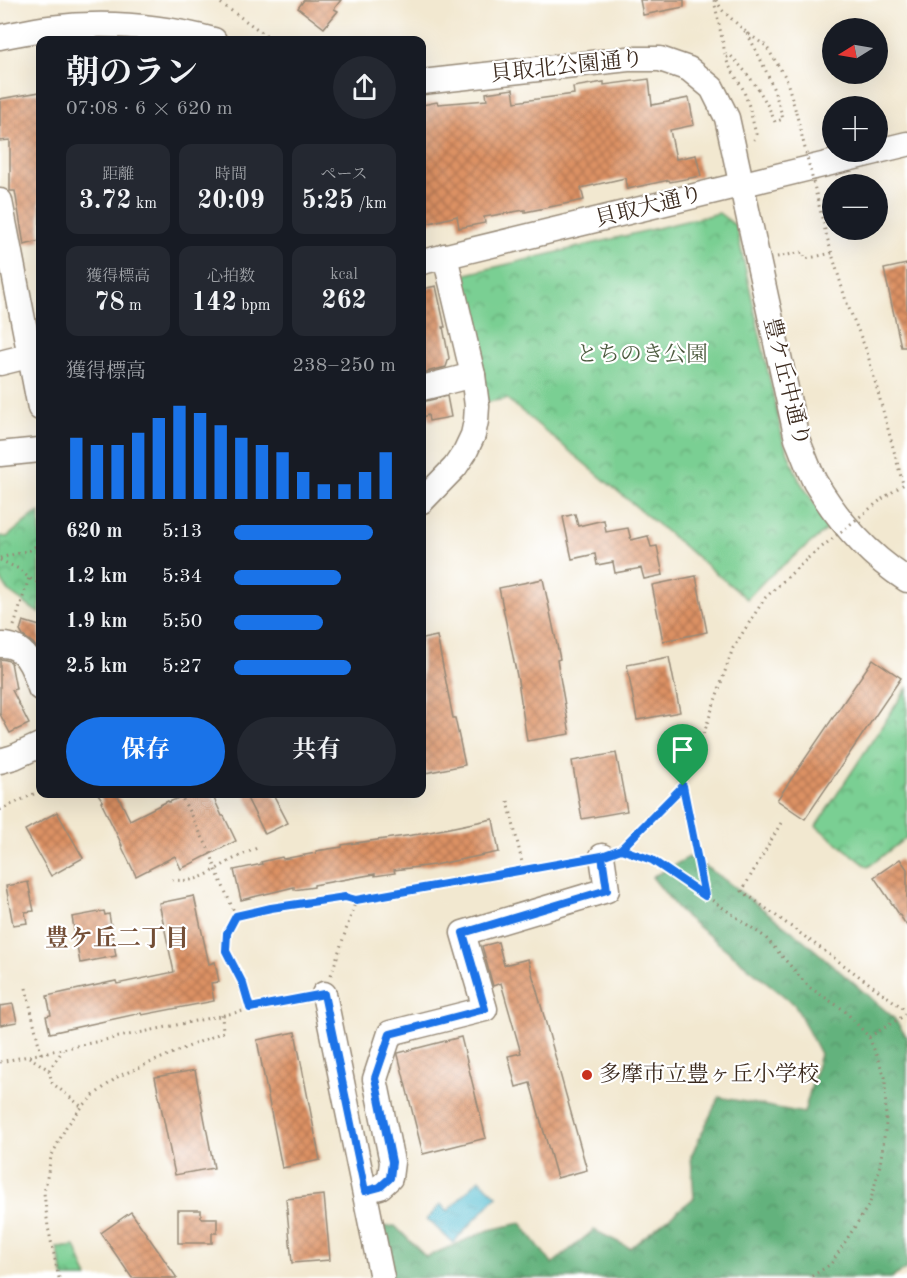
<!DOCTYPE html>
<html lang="ja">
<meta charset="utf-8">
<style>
:root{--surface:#171b24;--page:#242831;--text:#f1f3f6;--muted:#9ea1a6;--accent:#1a73e8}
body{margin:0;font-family:"Old Standard TT","Noto Serif JP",serif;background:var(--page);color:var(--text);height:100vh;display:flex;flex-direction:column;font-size:22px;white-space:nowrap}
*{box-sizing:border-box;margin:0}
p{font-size:20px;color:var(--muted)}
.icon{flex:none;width:33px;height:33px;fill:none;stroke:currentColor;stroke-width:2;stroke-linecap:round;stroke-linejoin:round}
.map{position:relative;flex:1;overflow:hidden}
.sheet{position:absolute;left:36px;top:36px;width:390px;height:762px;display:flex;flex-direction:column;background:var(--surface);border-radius:12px;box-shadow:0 6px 24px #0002}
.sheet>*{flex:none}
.needle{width:39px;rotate:259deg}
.controls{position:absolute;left:822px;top:18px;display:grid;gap:12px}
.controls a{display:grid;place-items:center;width:66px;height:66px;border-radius:50%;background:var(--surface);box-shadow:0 6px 24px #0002;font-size:30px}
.pin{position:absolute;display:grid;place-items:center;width:51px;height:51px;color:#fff;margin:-62px -26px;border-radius:50% 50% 50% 0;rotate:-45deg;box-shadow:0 0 6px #0007}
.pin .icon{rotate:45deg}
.round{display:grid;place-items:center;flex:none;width:63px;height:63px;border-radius:32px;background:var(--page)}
.head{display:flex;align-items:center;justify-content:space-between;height:102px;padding:0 30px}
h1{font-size:33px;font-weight:700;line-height:45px}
.stats{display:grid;grid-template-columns:repeat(3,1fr);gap:9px;height:102px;padding:6px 30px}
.stats div{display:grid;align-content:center;border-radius:12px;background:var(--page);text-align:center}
.stats b{font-size:26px;font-weight:700}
.stats small{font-size:16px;font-weight:400}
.stats p{font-size:16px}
.chart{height:168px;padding:12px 30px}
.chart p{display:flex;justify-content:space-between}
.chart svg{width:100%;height:108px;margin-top:6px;stroke:var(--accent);stroke-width:6}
.action{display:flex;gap:12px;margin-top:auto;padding:12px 30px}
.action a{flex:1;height:69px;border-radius:36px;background:var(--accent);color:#fff;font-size:24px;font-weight:700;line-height:69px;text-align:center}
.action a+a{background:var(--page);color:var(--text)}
ul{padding:0 30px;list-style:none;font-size:20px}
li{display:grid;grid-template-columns:96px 72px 1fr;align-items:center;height:45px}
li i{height:15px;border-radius:8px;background:var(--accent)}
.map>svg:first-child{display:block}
.forest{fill:url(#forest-crowns);stroke:#4f6e4e;stroke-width:1.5}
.park{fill:url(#park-crowns);stroke:#5a7c58;stroke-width:1.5}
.water{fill:url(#water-ripples);stroke:#487478;stroke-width:1.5}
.building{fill:url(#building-cross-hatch)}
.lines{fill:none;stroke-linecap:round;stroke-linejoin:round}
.minor-casing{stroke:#968977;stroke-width:27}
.path{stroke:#968977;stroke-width:3;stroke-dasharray:1.5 4.5;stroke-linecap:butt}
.minor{stroke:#fff;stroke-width:24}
.path-bridge{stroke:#968977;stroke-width:3;stroke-dasharray:1.5 4.5;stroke-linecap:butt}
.route-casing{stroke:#fff;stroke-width:12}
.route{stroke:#1a73e8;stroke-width:8}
.poi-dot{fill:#c8321e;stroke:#fff;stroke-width:2}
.labels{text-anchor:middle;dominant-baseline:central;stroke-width:4.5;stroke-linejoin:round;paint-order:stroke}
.street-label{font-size:22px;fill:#3b2a1e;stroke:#fff}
.park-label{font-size:22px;fill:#4e5c41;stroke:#fff}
.poi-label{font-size:22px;fill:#3b2a1e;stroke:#fff;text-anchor:start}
.neighbourhood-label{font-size:24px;font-weight:bold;fill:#734e36;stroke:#fff}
</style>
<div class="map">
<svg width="907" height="1278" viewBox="0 0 907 1278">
<defs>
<pattern id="forest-crowns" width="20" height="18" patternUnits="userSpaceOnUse" patternTransform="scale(1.5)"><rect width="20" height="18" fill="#63b27d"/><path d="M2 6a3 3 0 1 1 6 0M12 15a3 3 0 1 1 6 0" fill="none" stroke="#539166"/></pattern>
<pattern id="park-crowns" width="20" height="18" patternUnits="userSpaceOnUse" patternTransform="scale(1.5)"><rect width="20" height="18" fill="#7acf93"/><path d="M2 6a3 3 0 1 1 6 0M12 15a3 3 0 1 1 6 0" fill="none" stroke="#65a877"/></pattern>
<pattern id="water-ripples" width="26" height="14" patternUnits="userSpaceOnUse" patternTransform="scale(1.5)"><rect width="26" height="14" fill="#55bed2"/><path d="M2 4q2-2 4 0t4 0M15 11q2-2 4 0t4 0" fill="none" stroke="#489baa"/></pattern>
<pattern id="building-cross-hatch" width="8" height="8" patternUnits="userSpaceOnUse" patternTransform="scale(1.5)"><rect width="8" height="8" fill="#dc9164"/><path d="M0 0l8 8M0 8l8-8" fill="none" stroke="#b47752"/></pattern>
</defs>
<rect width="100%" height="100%" fill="#fff"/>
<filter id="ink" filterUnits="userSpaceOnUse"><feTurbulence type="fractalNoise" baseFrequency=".0167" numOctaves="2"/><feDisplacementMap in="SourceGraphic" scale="12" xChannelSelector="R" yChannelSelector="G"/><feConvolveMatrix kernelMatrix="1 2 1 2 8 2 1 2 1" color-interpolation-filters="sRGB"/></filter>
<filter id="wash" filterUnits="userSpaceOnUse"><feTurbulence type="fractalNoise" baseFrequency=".008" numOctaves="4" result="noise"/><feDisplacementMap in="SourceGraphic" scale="24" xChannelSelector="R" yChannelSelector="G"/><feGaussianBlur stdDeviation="1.35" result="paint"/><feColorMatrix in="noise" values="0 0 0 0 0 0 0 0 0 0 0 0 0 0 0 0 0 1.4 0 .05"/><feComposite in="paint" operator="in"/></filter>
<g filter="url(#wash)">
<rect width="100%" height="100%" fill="#f2e8d0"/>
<polygon class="forest" points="689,857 717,874 801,938 893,1017 907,1037 907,1269 891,1278 392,1278 383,1227 395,1226 426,1257 489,1230 521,1223 552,1264 594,1230 630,1248 694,1198 691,1156 719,1097 804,1113 820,1054 795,1005 681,913 652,877"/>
<g class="park">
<polygon points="719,213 736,226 783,440 799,480 830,527 765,580 747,599 507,399 487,402 459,285 467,274"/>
<polygon points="40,512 40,614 9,592 0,578 0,536 7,537 34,515"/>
<polygon points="907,688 907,837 868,867 816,826"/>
<polygon points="75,1246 88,1278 64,1278 57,1248"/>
</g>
<polygon class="water" points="479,1179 497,1196 453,1243 427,1219 441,1204 448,1211"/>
<g id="blocks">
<g class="building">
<polygon points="304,0 341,0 334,9 338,11 324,28 298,8"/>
<polygon points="640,0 684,0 684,7 643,15"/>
<polygon points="649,79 652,105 689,98 694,125 670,130 676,159 696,155 701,176 670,182 669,180 627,189 625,178 581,188 584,200 525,212 525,210 484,217 485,223 459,228 457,216 422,225 422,105 437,102 438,104 487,100 486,93 513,89 515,102 574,94 573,87 604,82 604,85"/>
<polygon points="40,92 40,241 24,245 15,191 10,191 10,140 0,141 0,99"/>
<polygon points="907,264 907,347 901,347 884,269"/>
<polygon points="436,286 445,327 443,327 449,358 446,367 422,373 422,289"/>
<polygon points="447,396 451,417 429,421 428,415 422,417 422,402"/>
<polygon points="575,514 578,526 604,520 606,532 628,528 631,540 648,536 651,547 657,546 663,575 644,579 641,568 615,573 613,562 597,565 595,554 572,559 563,517"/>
<polygon points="696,576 707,632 663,641 652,585"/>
<polygon points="543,579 560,659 557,660 570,734 527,741 518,681 499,588"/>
<polygon points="23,621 40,626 40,653 33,643 23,636 20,631"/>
<polygon points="437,636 453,718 455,718 465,765 425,773 422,755 422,639"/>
<polygon points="669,657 680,712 637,720 627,665"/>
<polygon points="0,659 6,660 11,662 16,689 12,690 29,724 10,733 0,714"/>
<polygon points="873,659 901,678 805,819 777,800"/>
<polygon points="616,753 627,811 582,819 572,761"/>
<polygon points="98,794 117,794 130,820 168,801 169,802 188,794 212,794 222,816 224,816 236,841 181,869 175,856 136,876 121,845 122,845 101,802 103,801"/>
<polygon points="245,794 273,794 288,823 265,834"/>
<polygon points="57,812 83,858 51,876 25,830"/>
<polygon points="493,819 499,852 434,865 394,870 395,873 375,876 375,874 314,885 314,887 294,890 294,887 241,900 234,870 262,864 261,862 282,857 283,859 316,853 316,851 342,847 342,845 420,834"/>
<polygon points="900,859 907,869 907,926 874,877"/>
<polygon points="28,882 34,911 25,912 27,923 13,925 6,886"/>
<polygon points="194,896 209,964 215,962 219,982 211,983 214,1001 142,1015 141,1013 50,1033 46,1016 51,1015 47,996 116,981 117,984 174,972 159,903"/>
<polygon points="104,911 105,915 109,914 116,956 80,963 72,917"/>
<polygon points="498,942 504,965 528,959 587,1170 557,1178 530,1083 516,1087 508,1056 521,1053 501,983 493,986 482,946"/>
<polygon points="13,1004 17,1022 0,1025 0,1006"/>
<polygon points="295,1032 320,1160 282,1168 257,1040"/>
<polygon points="461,1037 486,1138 423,1154 398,1055 398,1053"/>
<polygon points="195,1070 214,1168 175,1175 155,1077"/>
<polygon points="324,1195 330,1260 292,1263 286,1199"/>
<polygon points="178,1210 201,1210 201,1218 217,1218 217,1233 212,1233 212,1243 178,1243"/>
<polygon points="131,1212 177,1278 132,1278 101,1233"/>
</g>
</g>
</g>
<g filter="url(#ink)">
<use href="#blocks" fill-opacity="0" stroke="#968977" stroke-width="1.5"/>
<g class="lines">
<defs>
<g id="minor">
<path d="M 0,37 C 17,34 33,30 50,28 C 104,21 161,26 214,40"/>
<path d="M 422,82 L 628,59 L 660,59 L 689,69 L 712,88 L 727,118 L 797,439 C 803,453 808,468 815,482 C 839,522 867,554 907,580"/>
<polyline points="878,151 907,144"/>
<polyline points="0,201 40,408"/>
<polyline points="422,262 876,152"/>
<polyline points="0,363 40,353"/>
<polyline points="422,388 473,375"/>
<polyline points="0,454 40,450"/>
<polyline points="422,501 455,467 465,452 473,435 476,421 477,406 473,375 445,256"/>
<path d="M 0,645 C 25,643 34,668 40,688"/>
<polyline points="0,761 14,757 40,745"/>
<polyline points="324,994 382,1278"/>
<polyline points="365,1191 380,1187 390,1178 392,1162 375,1079 390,1033 485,1009 463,933 607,890 602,856"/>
</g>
</defs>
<use href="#minor" class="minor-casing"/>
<g class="path">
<polyline points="216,0 273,40"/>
<polyline points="714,0 726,58"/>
<polyline points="716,0 722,10 747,33 766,46 786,78 796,112"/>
<path d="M 747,33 C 762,61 775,88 783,119 L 775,122 C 765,96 749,74 730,55 L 726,58 L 728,64 L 743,89 L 749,106 L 756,134 L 754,140"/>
<polyline points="826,234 846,301 867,352 903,484"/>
<polyline points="777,257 803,252 805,259 832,253"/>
<polyline points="882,499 907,482"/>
<polyline points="0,558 30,550 40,543"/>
<polyline points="0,560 19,569 29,578 40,584"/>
<polyline points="14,626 29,578"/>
<polyline points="683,786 706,896 765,937 809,987 844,1010 869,1037 885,1077 886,1124 880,1165 870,1203 831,1264 809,1278"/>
<polyline points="180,794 211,854 216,870 236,916"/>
<polyline points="508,801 524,871"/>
<polyline points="0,810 40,791"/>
<polyline points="781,823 742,891 907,1011"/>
<path d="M 172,880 C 196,882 204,877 223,865 C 234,858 247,853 259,847"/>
<polyline points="704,895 652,860 621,849 683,786 706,727 733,648 765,598 808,558"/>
<polyline points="236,916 271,908 344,897 356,900"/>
<polyline points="236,916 227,933 226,951 244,984 250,1008"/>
<polyline points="331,975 356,900 582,860"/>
<polyline points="26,988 41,1054"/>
<polyline points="869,1037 907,1014"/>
<polyline points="29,1057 49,1070 52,1083 82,1107"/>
<polyline points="0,1062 305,998"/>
<polyline points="49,1070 63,1050"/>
<polyline points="59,1278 48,1227 44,1193 51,1157 66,1127 82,1107 94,1095 119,1076 223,1032 222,1015"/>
</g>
<use href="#minor" class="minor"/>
<g class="path-bridge">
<polyline points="796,112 826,234"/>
<polyline points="808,558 882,499"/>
</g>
</g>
</g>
<g class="lines" filter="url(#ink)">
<defs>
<polyline id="route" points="683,786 621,849 602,856 356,900 345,897 271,908 236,916 227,933 226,951 243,984 250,1008 324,994 365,1191 380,1187 390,1178 392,1162 375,1078 390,1034 485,1009 463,933 607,890 602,856 621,849 652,860 705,896 683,786"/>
</defs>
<use href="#route" class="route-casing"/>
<use href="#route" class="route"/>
</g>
<circle class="poi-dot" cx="587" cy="1075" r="6"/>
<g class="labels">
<g class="street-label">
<text transform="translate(567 67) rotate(-6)">貝取北公園通り</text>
<text transform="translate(649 207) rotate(-14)">貝取大通り</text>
<text transform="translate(786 382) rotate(76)">豊ケ丘中通り</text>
</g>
<g class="park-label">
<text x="642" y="355">とちのき公園</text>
</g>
<g class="poi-label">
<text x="599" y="1075">多摩市立豊ヶ丘小学校</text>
</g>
<g class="neighbourhood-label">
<text x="117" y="940">豊ケ丘二丁目</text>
</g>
</g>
</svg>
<div class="controls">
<a><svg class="needle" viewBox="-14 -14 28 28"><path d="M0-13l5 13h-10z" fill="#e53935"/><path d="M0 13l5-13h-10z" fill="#9ea1a6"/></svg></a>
<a>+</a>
<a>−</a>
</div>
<div class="pin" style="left:683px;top:786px;background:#1e9e55"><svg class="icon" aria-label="arrive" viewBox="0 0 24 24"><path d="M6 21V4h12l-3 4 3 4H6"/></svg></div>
<section class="sheet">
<div class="head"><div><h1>朝のラン</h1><p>07:08 · 6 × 620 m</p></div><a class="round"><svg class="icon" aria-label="share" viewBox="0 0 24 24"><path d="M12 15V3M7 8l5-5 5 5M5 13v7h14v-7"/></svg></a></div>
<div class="stats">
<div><p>距離</p><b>3.72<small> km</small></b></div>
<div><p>時間</p><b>20:09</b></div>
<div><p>ペース</p><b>5:25<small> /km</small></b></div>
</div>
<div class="stats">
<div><p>獲得標高</p><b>78<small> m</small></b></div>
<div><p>心拍数</p><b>142<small> bpm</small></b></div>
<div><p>kcal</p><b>262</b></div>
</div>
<div class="chart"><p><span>獲得標高</span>238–250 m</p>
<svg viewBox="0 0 160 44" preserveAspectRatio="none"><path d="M5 44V19M15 44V22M25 44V22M35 44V17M45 44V11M55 44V6M65 44V9M75 44V14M85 44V19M95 44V22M105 44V25M115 44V33M125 44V38M135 44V38M145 44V33M155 44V25"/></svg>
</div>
<ul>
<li><b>620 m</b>5:13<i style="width:86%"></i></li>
<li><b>1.2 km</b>5:34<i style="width:66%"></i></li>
<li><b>1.9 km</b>5:50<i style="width:55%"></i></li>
<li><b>2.5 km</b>5:27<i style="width:72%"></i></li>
</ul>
<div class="action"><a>保存</a><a>共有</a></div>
</section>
</div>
